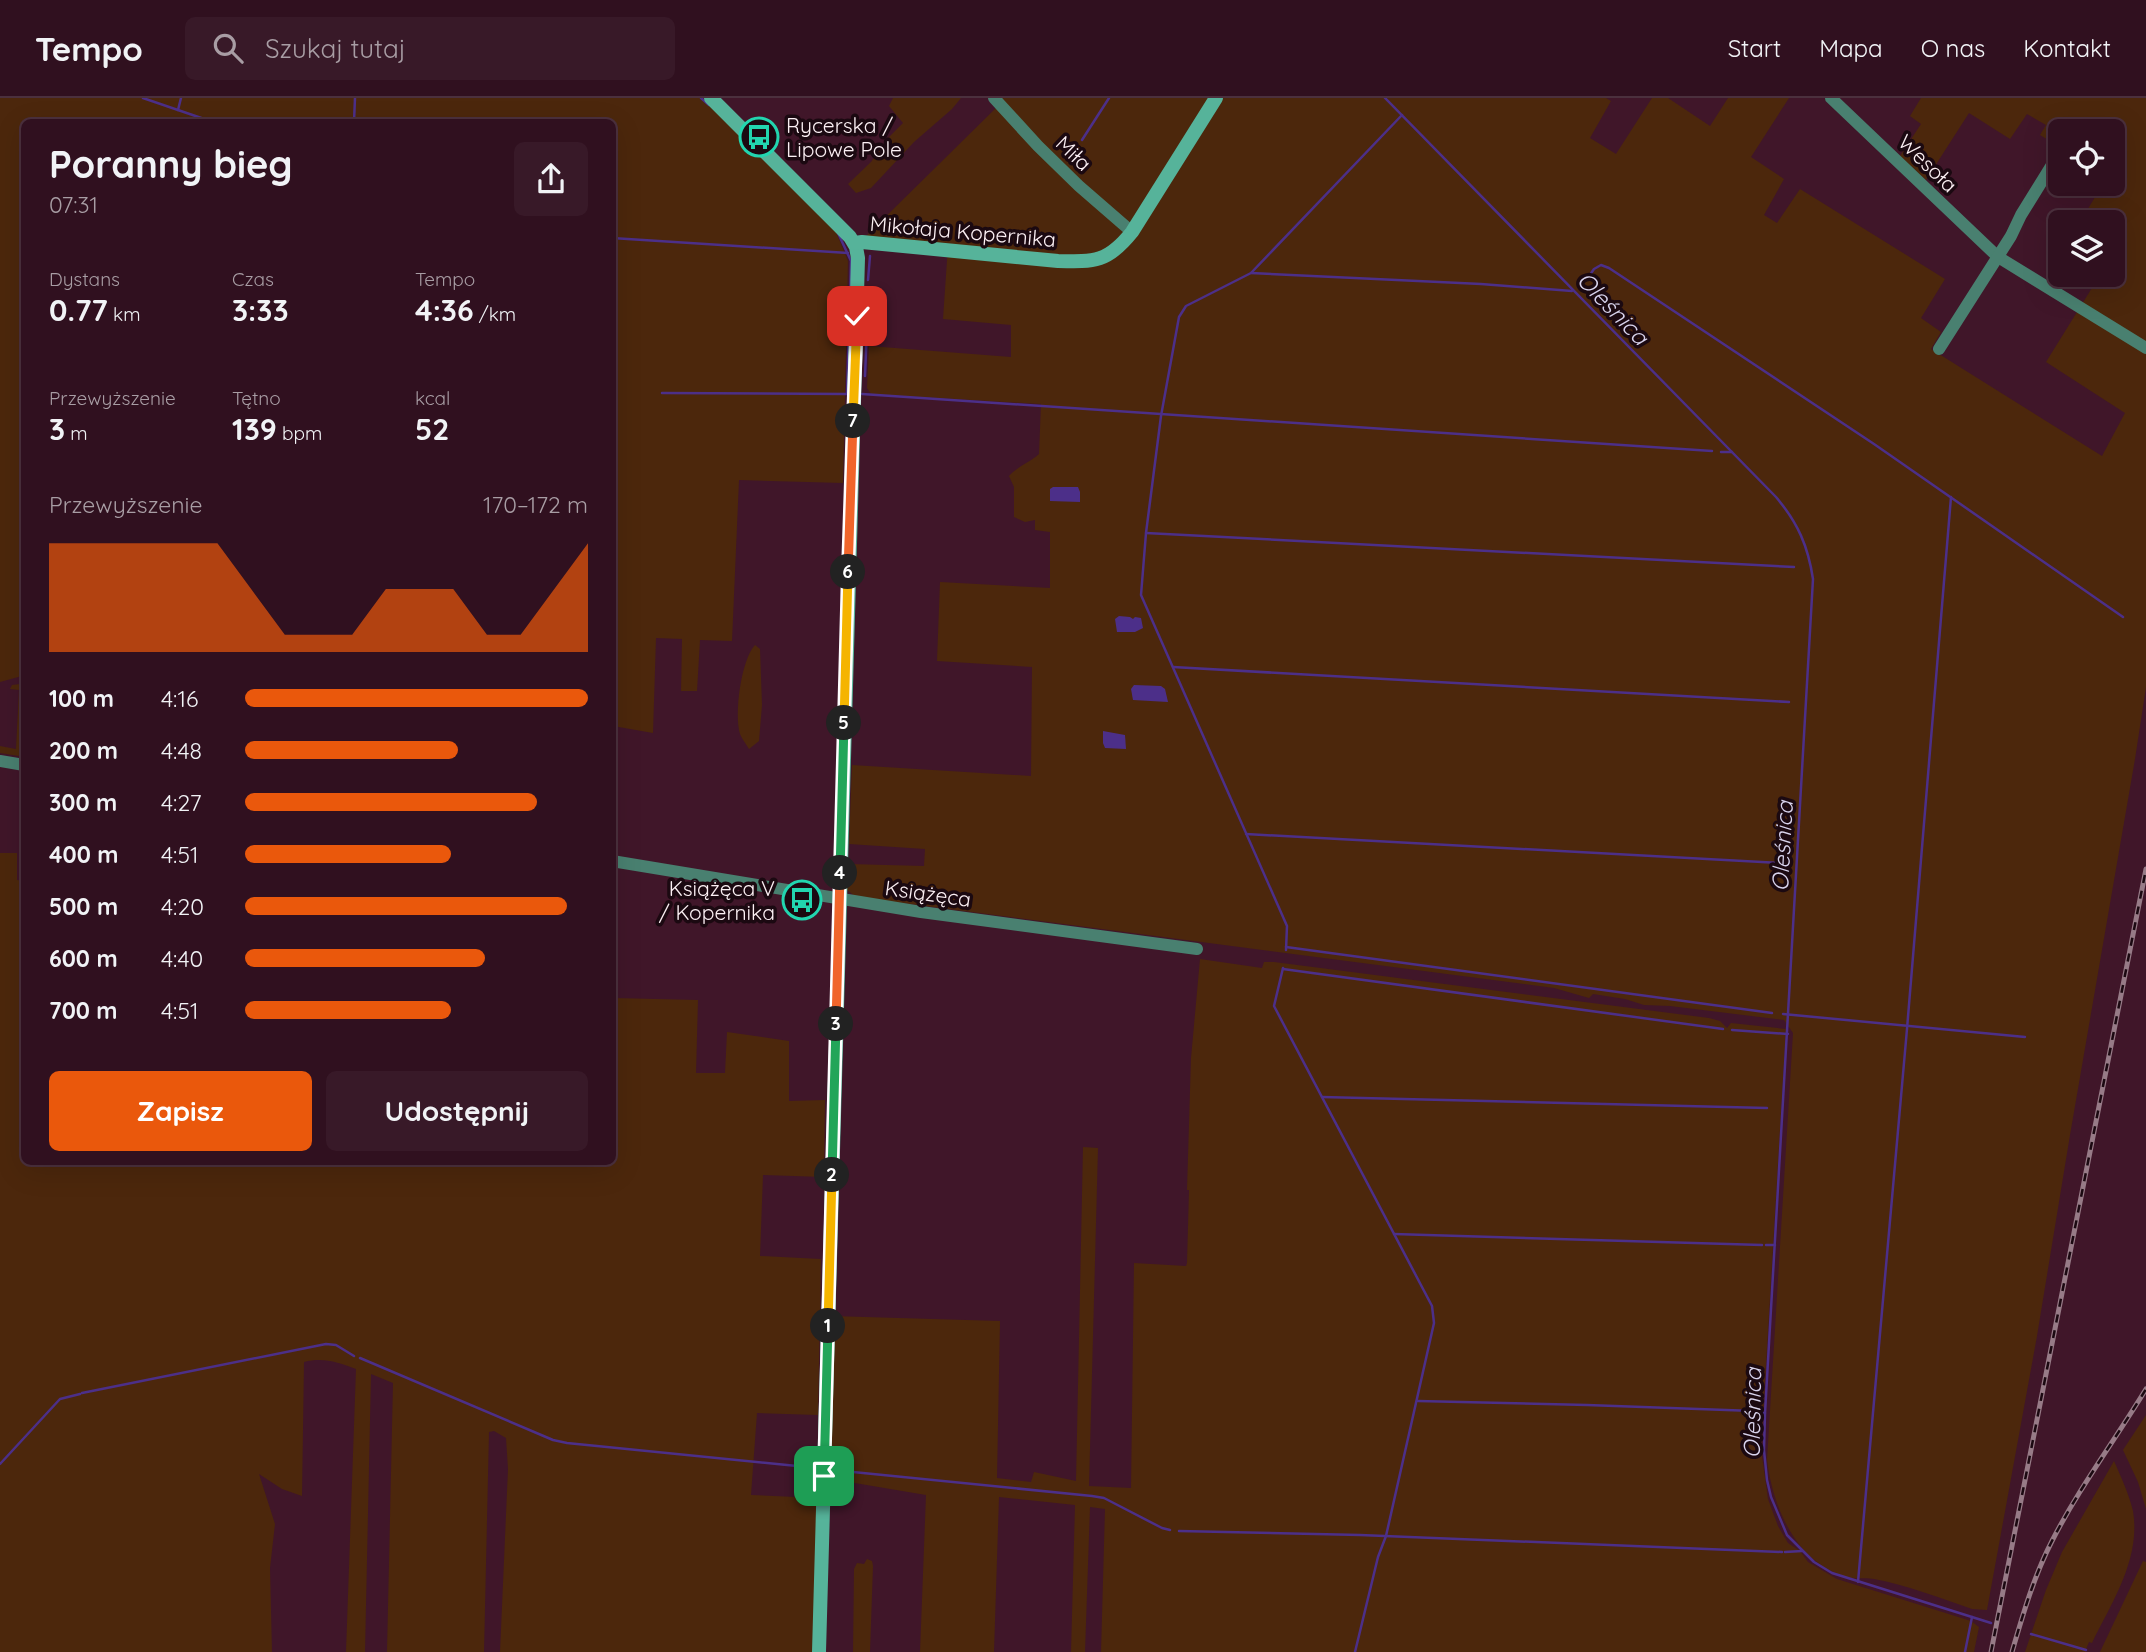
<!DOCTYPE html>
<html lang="pl">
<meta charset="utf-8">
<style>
:root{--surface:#30101f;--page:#381928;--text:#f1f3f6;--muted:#a89da4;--line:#4b303d;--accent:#ea580c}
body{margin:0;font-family:Quicksand,sans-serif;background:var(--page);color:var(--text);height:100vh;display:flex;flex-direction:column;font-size:26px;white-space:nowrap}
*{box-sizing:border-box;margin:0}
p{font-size:23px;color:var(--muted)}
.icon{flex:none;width:38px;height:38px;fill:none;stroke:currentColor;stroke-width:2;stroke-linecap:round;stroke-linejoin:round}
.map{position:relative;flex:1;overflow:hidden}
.sheet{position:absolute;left:21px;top:21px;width:595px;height:1046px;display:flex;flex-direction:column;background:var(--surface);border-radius:10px;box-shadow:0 7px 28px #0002,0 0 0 2px var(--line)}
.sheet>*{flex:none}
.controls{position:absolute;left:2048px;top:21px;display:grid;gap:14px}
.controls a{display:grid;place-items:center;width:77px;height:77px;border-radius:10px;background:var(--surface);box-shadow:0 7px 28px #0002,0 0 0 2px var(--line);font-size:35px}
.pin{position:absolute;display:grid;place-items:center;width:60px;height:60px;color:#fff;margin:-30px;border-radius:14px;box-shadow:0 4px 10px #0006}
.km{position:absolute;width:35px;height:35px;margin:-18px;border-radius:50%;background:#222;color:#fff;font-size:19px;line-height:35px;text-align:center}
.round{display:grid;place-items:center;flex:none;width:74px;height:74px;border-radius:10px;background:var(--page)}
.overview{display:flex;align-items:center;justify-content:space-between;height:119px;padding:0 28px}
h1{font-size:38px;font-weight:700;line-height:52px}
.metrics{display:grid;grid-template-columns:repeat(3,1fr);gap:10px;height:119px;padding:7px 28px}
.metrics div{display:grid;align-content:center}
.metrics b{font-size:30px;font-weight:700}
.metrics small{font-size:19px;font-weight:400}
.metrics p{font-size:19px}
.chart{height:196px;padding:14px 28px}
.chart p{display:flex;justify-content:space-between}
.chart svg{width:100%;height:126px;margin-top:7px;fill:var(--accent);opacity:.7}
.cta{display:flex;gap:14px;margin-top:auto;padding:14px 28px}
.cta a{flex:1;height:80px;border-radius:10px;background:var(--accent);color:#fff;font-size:28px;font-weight:700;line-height:80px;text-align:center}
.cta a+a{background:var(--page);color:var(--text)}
ul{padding:0 28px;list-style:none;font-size:23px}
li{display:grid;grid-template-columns:112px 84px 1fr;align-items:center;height:52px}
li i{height:18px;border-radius:9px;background:var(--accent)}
header{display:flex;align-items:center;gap:42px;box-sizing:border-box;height:98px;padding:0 35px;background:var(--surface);border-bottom:2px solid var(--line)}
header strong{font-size:33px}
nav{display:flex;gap:38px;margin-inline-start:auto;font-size:24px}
.search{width:490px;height:63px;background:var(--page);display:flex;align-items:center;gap:18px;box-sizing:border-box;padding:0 24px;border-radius:10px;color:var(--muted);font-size:26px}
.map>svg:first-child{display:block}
.green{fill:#4c270c}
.water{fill:#4c2f89}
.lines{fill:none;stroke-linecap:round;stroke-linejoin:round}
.stream{stroke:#4c2f89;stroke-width:2.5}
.street{stroke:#498070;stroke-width:12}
.secondary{stroke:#56b39a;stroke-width:14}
.rail-casing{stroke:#977b87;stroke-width:5}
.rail{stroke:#1b0911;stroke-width:2.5;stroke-dasharray:8;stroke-linecap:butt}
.split-1-casing{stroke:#fff;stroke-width:14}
.split-2-casing{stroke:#fff;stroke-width:14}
.split-3-casing{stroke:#fff;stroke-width:14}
.split-4-casing{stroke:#fff;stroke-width:14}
.split-5-casing{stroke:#fff;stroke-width:14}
.split-6-casing{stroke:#fff;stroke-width:14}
.split-7-casing{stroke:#fff;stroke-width:14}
.split-8-casing{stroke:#fff;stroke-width:14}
.split-1{stroke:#22a559;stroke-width:9}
.split-2{stroke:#f5b400;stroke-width:9}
.split-3{stroke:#22a559;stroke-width:9}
.split-4{stroke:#f0652b;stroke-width:9}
.split-5{stroke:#22a559;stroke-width:9}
.split-6{stroke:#f5b400;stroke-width:9}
.split-7{stroke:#f0652b;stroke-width:9}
.split-8{stroke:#f5b400;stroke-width:9}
.labels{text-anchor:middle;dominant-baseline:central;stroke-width:7;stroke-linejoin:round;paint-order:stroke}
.poi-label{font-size:21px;fill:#fcf0f4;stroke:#1b0911;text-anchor:start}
.street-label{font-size:21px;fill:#fcf0f4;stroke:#1b0911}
.water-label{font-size:23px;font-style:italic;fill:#d8d3ec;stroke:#1b0911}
</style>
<header>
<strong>Tempo</strong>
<div class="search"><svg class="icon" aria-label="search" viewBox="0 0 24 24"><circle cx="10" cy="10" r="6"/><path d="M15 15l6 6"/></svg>Szukaj tutaj</div>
<nav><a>Start</a><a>Mapa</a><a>O nas</a><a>Kontakt</a></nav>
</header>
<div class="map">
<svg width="2146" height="1554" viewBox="0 0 2146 1554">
<rect width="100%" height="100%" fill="#401629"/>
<g class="green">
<polygon points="0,0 705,0 834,129 848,163 843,385 739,382 732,543 700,542 697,593 681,593 682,541 656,540 653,635 613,628 612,24 24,24 24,558 22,558 22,562 20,563 19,566 22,567 22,578 0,584"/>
<polygon points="893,0 961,0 952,11 914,44 871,90 856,95 848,86 871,64 889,39 903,25 889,8"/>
<path d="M 991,0 L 1606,0 L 1611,3 L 1590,40 L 1616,56 L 1652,0 L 1668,0 L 1710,28 L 1728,0 L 1789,0 L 1751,59 L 1784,81 L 1764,117 L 1777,125 L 1800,91 L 1945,181 L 1921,220 L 1941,234 L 1931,251 L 2102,358 L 2125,315 L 2046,264 L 2100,177 L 2112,177 L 2112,157 L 2124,138 L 2112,130 L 2112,124 L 2103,124 L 2086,114 L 2103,86 L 2112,86 L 2112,33 L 2060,33 L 2060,49 L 2040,37 L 2046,27 L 2027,16 L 2010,41 L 1969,15 L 1926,82 L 1900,58 L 1921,26 L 1910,18 L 1921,0 L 2146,0 L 2146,589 L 2135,661 L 2070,1037 L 2037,1238 L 1987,1512 L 1972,1511 C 1940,1500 1907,1487 1874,1481 C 1865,1479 1856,1482 1847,1479 C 1796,1465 1773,1410 1767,1362 L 1793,935 L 1784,922 L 1670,908 L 1644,907 L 1625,901 L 1593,896 L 1589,900 L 1554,890 L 856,799 L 847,792 L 848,766 L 924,768 L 925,751 L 849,746 L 852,667 L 1031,678 L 1032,569 L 937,563 L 940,484 L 1050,490 L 1050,434 L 1035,432 L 1035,422 L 1025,424 L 1014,419 L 1014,389 L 1009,378 C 1018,368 1029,365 1039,356 L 1041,306 L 871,296 L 867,290 L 869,248 L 1011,259 L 1011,227 L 943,221 L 948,148 L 866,138 L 998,8 Z"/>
<path d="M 755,547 L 760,551 L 762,607 L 759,643 L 749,651 C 746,646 742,641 740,636 C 734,616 741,562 755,547 Z"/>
<polygon points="20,586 22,586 19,658 0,655 0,648 16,651 19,592 10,591 12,587"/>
<path d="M 0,755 L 17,755 L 17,782 L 24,783 L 24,1064 L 612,1064 L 613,900 L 698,902 L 696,975 L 725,975 L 727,934 L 789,943 L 789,1003 L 825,1002 L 824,1079 L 763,1077 L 760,1158 L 821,1161 L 818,1317 L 757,1315 L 751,1397 L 818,1400 L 813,1554 L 500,1554 L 508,1371 L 506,1340 L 494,1333 L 489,1334 L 484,1554 L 387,1554 L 393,1285 L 371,1276 L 365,1554 L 346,1554 L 356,1271 C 338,1264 323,1259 304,1264 L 302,1398 L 282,1391 L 259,1376 L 275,1426 L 270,1470 L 272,1554 L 0,1554 Z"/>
<polygon points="1200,861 1262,870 1264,864 1274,864 1709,920 1720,923 1727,930 1731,925 1786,931 1761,1351 1768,1401 1778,1428 1788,1445 1800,1453 1808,1464 1837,1481 1971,1523 1979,1529 1974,1554 1101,1554 1105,1411 1090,1409 1085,1554 1071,1554 1075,1407 999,1399 994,1554 920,1554 926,1397 831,1381 831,1218 1000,1223 997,1380 1031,1384 1034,1374 1076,1383 1083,1049 1098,1050 1089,1388 1131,1390 1134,1165 1186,1168 1187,1165 1189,1092 1187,1092 1191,960"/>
<polygon points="2146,1317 2146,1411 2138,1384 2123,1352"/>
<path d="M 2114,1363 C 2121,1379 2129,1396 2133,1413 C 2141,1461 2112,1504 2092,1545 L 2089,1544 L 2085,1554 L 2025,1554 L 2046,1492 L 2062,1454 Z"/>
<polygon points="867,1461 872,1463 873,1468 870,1554 853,1554 854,1471 857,1465 864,1466"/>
<polygon points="2143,1463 2146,1464 2146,1554 2100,1554"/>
</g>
<g class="water">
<polygon points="1053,389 1078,389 1080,394 1080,404 1050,403 1050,391"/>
<polygon points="1119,518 1130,519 1133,521 1135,519 1141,520 1143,530 1135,534 1117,534 1115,521"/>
<polygon points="1134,587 1161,588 1165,591 1168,604 1133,602 1131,591"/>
<polygon points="1103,633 1125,637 1126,651 1105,650 1103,645"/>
</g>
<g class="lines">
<g class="stream">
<polyline points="143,0 213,24"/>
<polyline points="701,0 709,7"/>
<path d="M 1385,0 L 1776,399 C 1798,425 1808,448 1813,481 L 1765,1315 L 1764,1352 L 1767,1382 L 1771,1399 L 1787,1437 L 1814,1464 L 1832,1475 L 1991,1525"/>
<polyline points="178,12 181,0"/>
<polyline points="354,24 355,0"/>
<polyline points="1082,42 1109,0"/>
<polyline points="838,135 851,163 850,205"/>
<polyline points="612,140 848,155"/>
<polyline points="1251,175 1481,186 1572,193"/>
<polyline points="1587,181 1594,171 1601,167 1609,170 1874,346 2123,519"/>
<polyline points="868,182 870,158"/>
<polyline points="867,211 867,196"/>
<polyline points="865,278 867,230"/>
<polyline points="662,295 847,296 849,229"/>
<polyline points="862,296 1712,353"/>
<polyline points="1721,354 1732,354"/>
<polyline points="1146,435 1794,469"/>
<polyline points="1173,569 1789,604"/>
<polyline points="1246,736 1780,765"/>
<polyline points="1286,849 1772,915"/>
<polyline points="1286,852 1287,828 1141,497 1146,435 1161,318 1179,219 1186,208 1251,175 1402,17"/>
<polyline points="1283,870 1274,908 1432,1208 1434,1225 1386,1438 1378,1459 1355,1554"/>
<polyline points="1283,871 1723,931"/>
<polyline points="1783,916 2025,939"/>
<polyline points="1732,932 1788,936"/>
<polyline points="1322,999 1767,1010"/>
<polyline points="1394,1136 1762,1147"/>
<polyline points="1766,1147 1775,1147"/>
<polyline points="360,1260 553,1342 567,1345 817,1370"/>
<polyline points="82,1295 326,1246 336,1247 354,1258"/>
<polyline points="1418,1303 1587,1307 1754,1313"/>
<polyline points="1756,1314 1765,1315"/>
<polyline points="0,1366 60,1301 80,1296"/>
<polyline points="833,1372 1092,1398 1104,1400 1162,1430 1170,1432"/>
<polyline points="1179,1433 1360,1437 1782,1454"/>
<polyline points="1785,1454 1802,1453"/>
<polyline points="1858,1484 1907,931 1951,399"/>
<polyline points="2031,1536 2086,1552"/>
<polyline points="1965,1554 1972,1519"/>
</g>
<g class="street">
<polyline points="994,0 1038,48 1079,88 1132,134"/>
<polyline points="1831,0 1998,159 2146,250"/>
<polyline points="1939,251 2011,138 2021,117 2060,54"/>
<polyline points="0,663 24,667"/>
<polyline points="612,763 921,814 1197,851"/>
</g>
<g class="secondary">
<polyline points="711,0 850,139 856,149 858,160 819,1554"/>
<path d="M 855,145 L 862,144 L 1058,163 C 1095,164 1108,164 1132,134 L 1216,0"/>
</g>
<defs>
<g id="rail">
<polyline points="1991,1554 2146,771"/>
<path d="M 2012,1554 C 2023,1516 2034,1478 2052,1443 C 2079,1390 2115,1342 2146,1291"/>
</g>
</defs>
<use href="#rail" class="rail-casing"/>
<use href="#rail" class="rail"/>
</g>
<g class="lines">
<defs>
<polyline id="split-1" points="824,1378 828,1228"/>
<polyline id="split-2" points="828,1228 832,1077"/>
<polyline id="split-3" points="832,1077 836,926"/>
<polyline id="split-4" points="836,926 840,775"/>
<polyline id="split-5" points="840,775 844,625"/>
<polyline id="split-6" points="844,625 848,474"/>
<polyline id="split-7" points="848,474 853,323"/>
<polyline id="split-8" points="853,323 857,218"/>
</defs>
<use href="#split-1" class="split-1-casing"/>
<use href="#split-2" class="split-2-casing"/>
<use href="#split-3" class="split-3-casing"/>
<use href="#split-4" class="split-4-casing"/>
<use href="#split-5" class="split-5-casing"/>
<use href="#split-6" class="split-6-casing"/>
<use href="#split-7" class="split-7-casing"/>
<use href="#split-8" class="split-8-casing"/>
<use href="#split-1" class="split-1"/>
<use href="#split-2" class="split-2"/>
<use href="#split-3" class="split-3"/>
<use href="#split-4" class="split-4"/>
<use href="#split-5" class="split-5"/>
<use href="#split-6" class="split-6"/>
<use href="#split-7" class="split-7"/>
<use href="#split-8" class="split-8"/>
</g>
<defs>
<symbol id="bus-ring" viewBox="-11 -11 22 22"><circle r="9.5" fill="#1b0911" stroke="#22d5af" stroke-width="1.5"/><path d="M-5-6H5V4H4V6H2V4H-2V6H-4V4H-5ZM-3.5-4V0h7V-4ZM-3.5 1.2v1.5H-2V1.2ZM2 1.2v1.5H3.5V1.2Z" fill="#22d5af"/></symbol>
</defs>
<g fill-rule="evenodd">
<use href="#bus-ring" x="737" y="17" width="44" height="44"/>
<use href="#bus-ring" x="780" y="780" width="44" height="44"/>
</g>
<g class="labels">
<g class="poi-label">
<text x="786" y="27">Rycerska /<tspan x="786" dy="24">Lipowe Pole</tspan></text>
<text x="775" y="790" text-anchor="end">Książęca V<tspan x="775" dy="24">/ Kopernika</tspan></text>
</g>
<g class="street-label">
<text transform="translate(1074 55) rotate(44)">Miła</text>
<text transform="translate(1928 65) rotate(44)">Wesoła</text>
<text transform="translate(963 133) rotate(5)">Mikołaja Kopernika</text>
<text transform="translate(928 795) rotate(8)">Książęca</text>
</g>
<g class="water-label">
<text transform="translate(1613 210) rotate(46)">Oleśnica</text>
<text transform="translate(1782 748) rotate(-87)">Oleśnica</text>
<text transform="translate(1752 1315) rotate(-89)">Oleśnica</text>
</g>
</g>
</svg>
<div class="controls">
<a><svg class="icon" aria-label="locate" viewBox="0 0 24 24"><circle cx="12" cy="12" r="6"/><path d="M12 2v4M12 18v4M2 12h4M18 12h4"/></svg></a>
<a><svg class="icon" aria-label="layers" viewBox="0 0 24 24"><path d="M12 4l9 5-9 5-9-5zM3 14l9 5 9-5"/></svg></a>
</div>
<div class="pin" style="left:824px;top:1378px;background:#1e9e55"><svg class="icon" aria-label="arrive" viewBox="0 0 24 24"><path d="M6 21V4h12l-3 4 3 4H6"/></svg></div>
<div class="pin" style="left:857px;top:218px;background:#d93025"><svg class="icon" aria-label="check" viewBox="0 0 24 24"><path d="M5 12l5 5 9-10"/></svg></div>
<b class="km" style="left:828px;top:1228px">1</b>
<b class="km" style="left:832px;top:1077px">2</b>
<b class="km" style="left:836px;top:926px">3</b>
<b class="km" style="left:840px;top:775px">4</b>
<b class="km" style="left:844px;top:625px">5</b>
<b class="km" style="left:848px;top:474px">6</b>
<b class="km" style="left:853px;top:323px">7</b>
<section class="sheet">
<div class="overview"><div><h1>Poranny bieg</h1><p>07:31</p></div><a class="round"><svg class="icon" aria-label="share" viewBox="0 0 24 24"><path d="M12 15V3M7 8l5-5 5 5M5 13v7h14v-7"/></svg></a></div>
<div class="metrics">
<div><p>Dystans</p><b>0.77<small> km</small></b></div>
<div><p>Czas</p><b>3:33</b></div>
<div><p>Tempo</p><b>4:36<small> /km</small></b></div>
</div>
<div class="metrics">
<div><p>Przewyższenie</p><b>3<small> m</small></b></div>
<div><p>Tętno</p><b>139<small> bpm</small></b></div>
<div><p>kcal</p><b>52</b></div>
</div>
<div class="chart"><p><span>Przewyższenie</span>170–172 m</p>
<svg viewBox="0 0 160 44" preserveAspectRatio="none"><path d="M0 44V6L10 6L20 6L30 6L40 6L50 6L60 22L70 38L80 38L90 38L100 22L110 22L120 22L130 38L140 38L150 22L160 6V44z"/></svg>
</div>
<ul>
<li><b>100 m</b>4:16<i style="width:100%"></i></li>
<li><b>200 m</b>4:48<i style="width:62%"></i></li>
<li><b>300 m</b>4:27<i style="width:85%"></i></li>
<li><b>400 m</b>4:51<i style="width:60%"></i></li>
<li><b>500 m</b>4:20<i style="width:94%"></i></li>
<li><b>600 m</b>4:40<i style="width:70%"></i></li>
<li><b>700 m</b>4:51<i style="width:60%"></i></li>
</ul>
<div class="cta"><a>Zapisz</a><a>Udostępnij</a></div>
</section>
</div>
